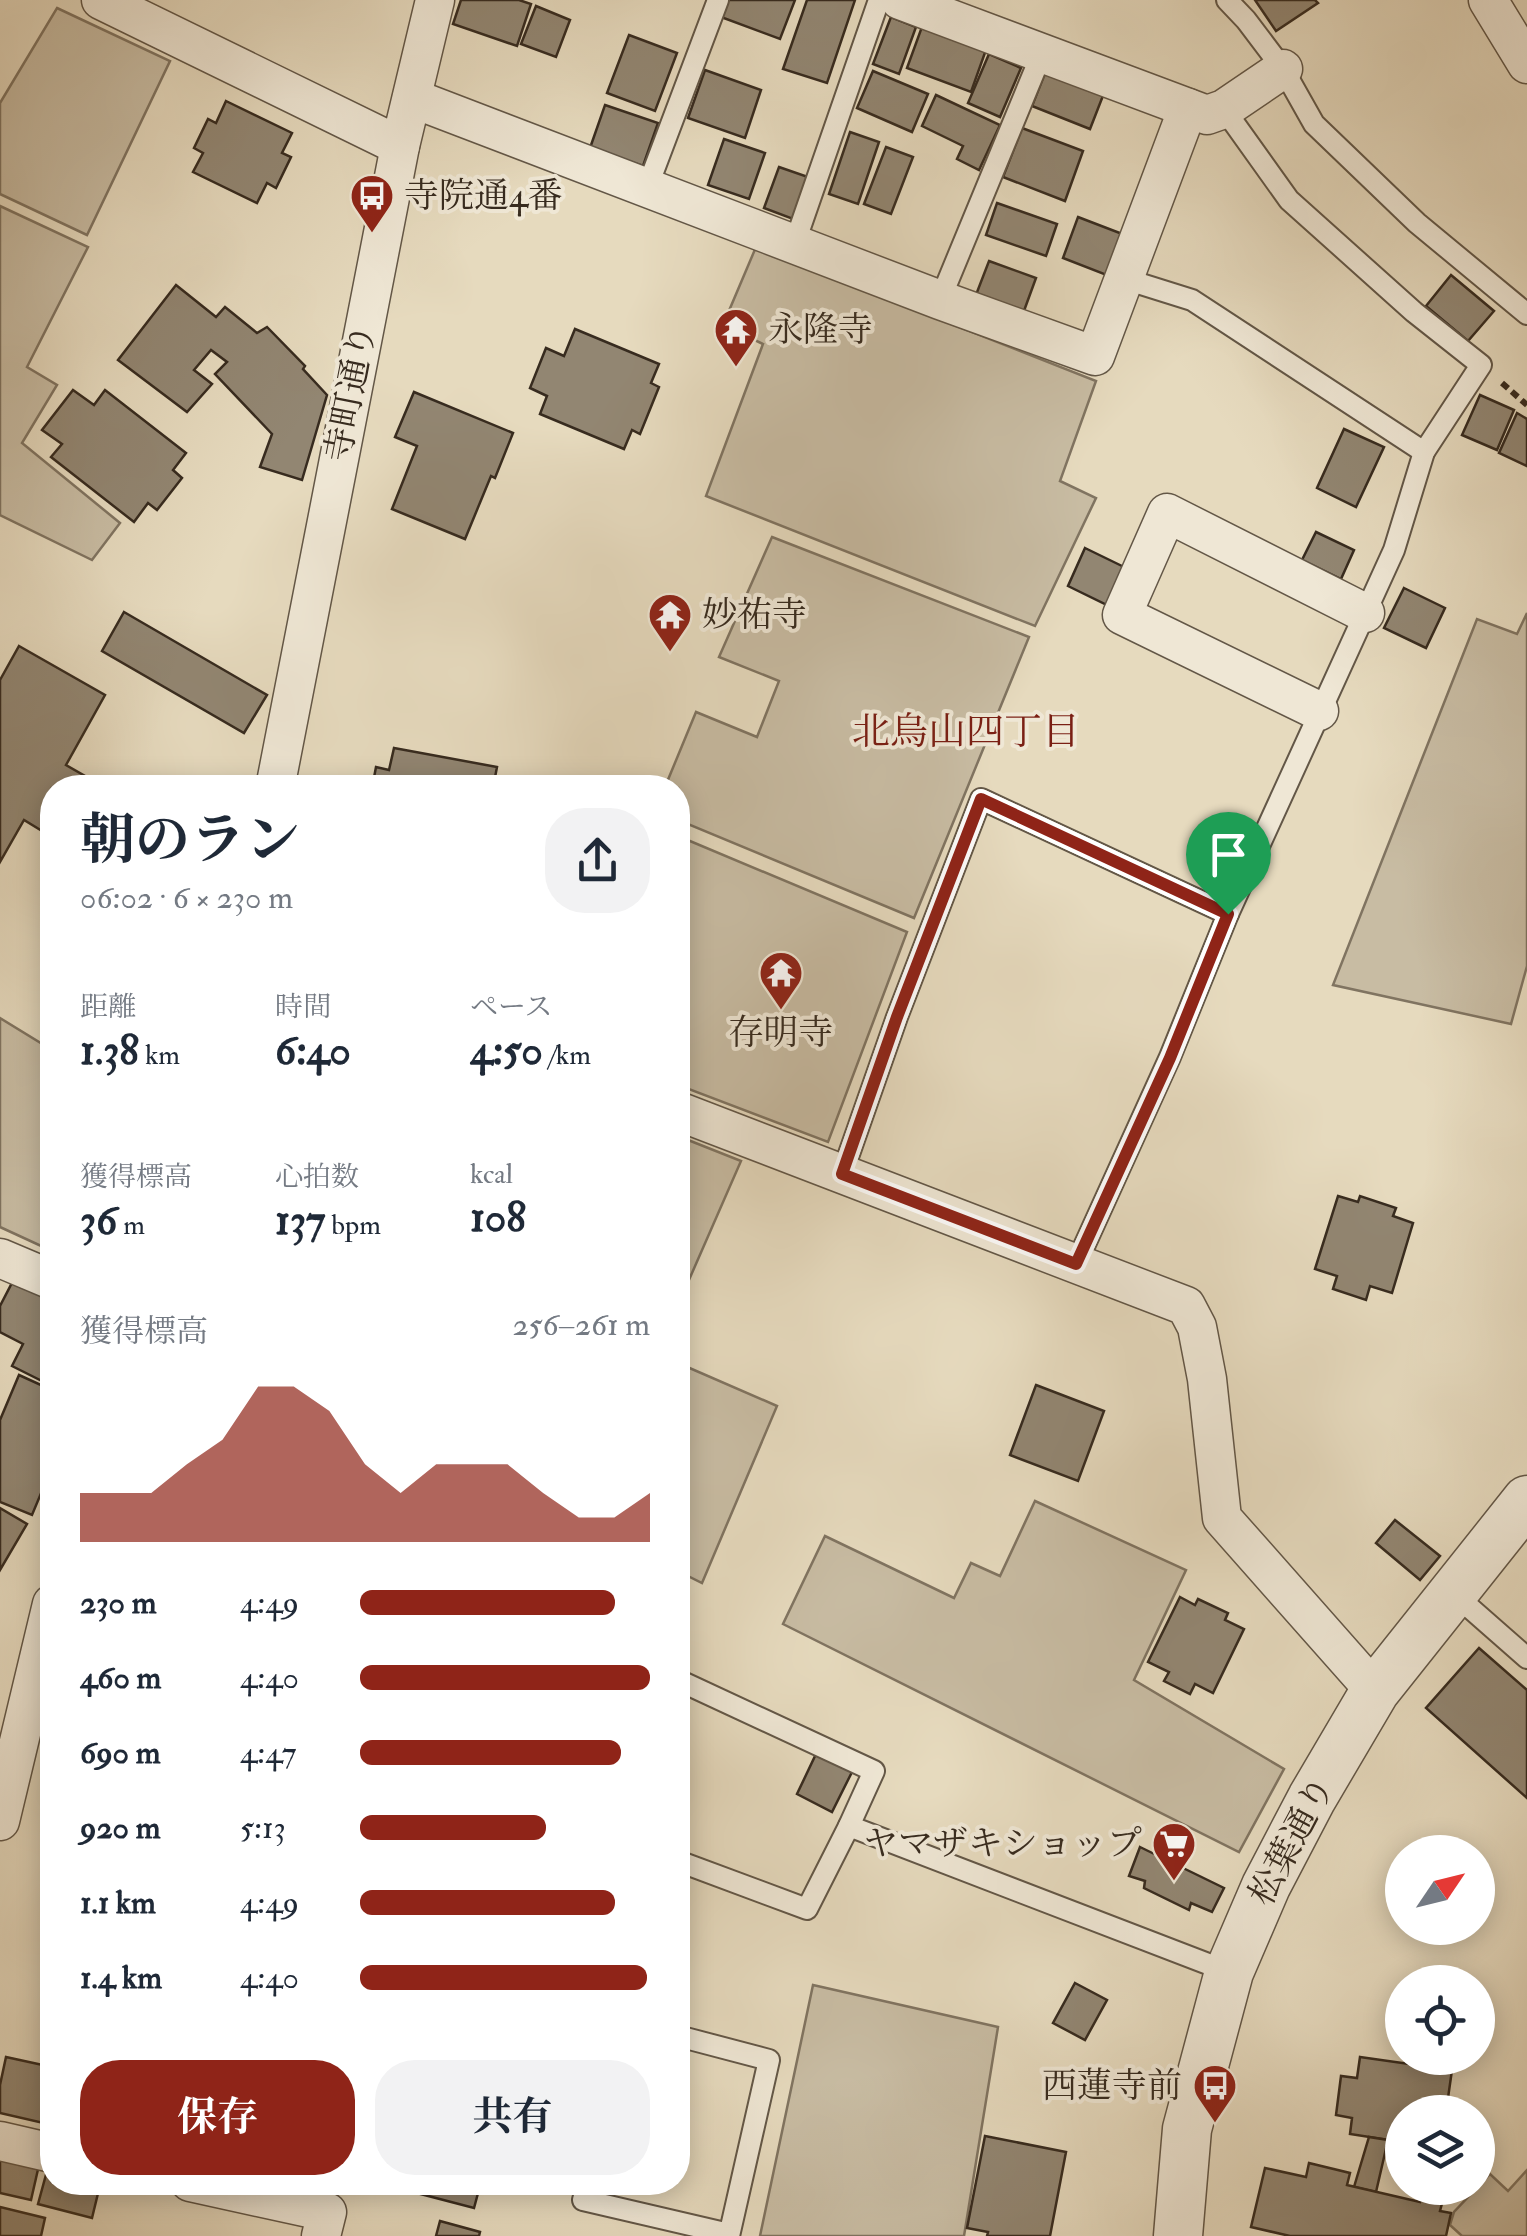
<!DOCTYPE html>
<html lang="ja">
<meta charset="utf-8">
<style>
:root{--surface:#fff;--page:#f2f2f3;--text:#1f2937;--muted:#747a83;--accent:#8f2418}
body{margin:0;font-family:"IM FELL Double Pica","Noto Serif JP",serif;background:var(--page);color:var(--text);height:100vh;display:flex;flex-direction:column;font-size:38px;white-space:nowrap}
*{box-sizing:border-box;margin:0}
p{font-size:32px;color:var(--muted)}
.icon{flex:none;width:55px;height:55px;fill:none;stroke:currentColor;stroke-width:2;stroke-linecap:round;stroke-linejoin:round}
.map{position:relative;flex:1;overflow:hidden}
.details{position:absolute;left:40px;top:775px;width:650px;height:1420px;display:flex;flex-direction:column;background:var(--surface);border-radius:40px;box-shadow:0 5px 25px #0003}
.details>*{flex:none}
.needle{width:65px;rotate:55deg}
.tools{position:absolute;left:1385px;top:1835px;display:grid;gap:20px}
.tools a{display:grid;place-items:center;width:110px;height:110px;border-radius:50%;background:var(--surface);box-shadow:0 5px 25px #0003;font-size:50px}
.pin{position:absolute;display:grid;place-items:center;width:85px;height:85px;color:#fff;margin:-102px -42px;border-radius:50% 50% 50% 0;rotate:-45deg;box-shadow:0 0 10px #0007}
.pin .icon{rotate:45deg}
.round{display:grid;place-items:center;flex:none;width:105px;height:105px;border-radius:40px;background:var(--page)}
.headline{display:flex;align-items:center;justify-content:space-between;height:170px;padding:0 40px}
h1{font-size:55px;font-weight:700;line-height:75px}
.stats{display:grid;grid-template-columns:repeat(3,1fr);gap:15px;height:170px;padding:10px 40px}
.stats div{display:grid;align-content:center}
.stats b{font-size:42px;font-weight:700}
.stats small{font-size:28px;font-weight:400}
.stats p{font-size:28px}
.chart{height:280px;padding:20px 40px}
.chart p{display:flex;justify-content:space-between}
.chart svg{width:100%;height:180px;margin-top:10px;fill:var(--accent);opacity:.7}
.primary-button{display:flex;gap:20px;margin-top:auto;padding:20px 40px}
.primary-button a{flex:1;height:115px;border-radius:40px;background:var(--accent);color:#fff;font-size:40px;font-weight:700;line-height:115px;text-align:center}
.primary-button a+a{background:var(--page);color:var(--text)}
ul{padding:0 40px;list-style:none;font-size:32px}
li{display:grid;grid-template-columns:160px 120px 1fr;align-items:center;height:75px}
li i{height:25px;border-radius:12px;background:var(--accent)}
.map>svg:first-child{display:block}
.green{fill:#c8bca3;stroke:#807461;stroke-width:2.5}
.building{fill:#928672;stroke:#372b1f;stroke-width:2.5}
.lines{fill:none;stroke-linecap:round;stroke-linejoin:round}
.service-casing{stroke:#635747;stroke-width:24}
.minor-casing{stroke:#635747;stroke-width:41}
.tertiary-casing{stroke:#635747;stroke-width:51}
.path{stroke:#372b1f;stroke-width:6;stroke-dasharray:8 5;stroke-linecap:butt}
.service{stroke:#efe7d5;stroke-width:20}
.minor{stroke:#efe7d5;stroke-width:38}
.tertiary{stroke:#efe7d5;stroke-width:48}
.route-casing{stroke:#fff;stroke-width:20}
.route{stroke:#8f2418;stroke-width:12}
.labels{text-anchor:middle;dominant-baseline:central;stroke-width:8;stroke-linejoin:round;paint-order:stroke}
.poi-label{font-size:35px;fill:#372b1f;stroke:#efe7d5;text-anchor:start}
.street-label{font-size:35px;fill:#372b1f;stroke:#efe7d5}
.neighbourhood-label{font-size:38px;fill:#7a1f14;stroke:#efe7d5}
</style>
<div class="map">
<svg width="1527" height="2236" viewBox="0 0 1527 2236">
<rect width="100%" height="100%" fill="#e6dabe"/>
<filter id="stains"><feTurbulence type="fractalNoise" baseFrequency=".002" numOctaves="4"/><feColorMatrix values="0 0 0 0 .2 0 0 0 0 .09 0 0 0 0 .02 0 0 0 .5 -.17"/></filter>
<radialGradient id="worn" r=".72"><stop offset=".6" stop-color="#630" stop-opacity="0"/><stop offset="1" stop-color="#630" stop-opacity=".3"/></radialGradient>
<g class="green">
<polygon points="57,8 170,61 87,235 0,194 0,103"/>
<polygon points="0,206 88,247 27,367 57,385 22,443 120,523 92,560 0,515"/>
<polygon points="756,247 1096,381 1060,481 1096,498 1035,626 706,496 763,344 723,325"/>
<polygon points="772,537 1029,637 914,918 678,820 678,788 665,787 696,712 757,737 779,681 719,657"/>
<polygon points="1527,613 1527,966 1511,1024 1333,985 1477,619 1517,634"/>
<polygon points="678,836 907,932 828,1142 678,1085"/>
<polygon points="0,1018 52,1050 52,1251 0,1227"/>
<polygon points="678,1136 741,1161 678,1305"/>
<polygon points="678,1363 777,1406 702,1583 678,1571"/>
<polygon points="1035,1501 1186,1570 1134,1680 1284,1769 1239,1852 783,1624 825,1536 954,1598 971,1563 1000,1576"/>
<polygon points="813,1985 998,2027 964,2236 760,2236"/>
<polygon points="1527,2170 1527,2236 1462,2236 1450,2225 1454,2212 1490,2174 1508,2191"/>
</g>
<g class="building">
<polygon points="461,0 519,0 531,4 517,46 453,24"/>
<polygon points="728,0 795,0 780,39 721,17"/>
<polygon points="807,0 855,0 827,83 783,69"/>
<polygon points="1255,0 1315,0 1318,3 1276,31"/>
<polygon points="536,6 570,20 556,57 521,44"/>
<polygon points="891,17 916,27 899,74 873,64"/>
<polygon points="923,24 987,47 971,92 907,68"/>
<polygon points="629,35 677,53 655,111 607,93"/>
<polygon points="989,54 1021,68 1000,117 968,103"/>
<polygon points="1048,65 1106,88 1090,129 1032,106"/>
<polygon points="705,70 761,90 745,138 688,118"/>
<polygon points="873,71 928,94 912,132 857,108"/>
<polygon points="936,95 1000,125 979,170 957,159 963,146 922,126"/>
<polygon points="226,101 292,133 282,153 291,157 276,188 267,183 257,203 193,172 203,153 194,148 208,119 216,123"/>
<polygon points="605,105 658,123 643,166 590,148"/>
<polygon points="1022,128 1083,151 1065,201 1003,177"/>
<polygon points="850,132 879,142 858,204 829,194"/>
<polygon points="724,139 765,153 749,199 708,185"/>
<polygon points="886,147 913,157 891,214 864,204"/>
<polygon points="779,167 808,177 793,219 764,208"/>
<polygon points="997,203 1057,224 1046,256 986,235"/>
<polygon points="1078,217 1125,235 1109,276 1063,258"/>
<polygon points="989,261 1036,278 1021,319 974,300"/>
<polygon points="1451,275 1494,311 1468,341 1426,306"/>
<polygon points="176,285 216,317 225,307 257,333 267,327 305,366 303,369 327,395 302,480 260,467 272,434 215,374 227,362 211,350 194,370 212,384 187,412 118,360"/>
<polygon points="575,329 659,364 651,383 659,387 640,434 632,430 624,449 540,414 547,396 530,388 546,348 564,356"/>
<polygon points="73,390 94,405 105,390 186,453 173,470 182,478 157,510 148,503 134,522 51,457 62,444 42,430"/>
<polygon points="414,392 513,433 495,478 491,476 465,539 392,509 417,446 395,437"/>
<polygon points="1480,395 1514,410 1497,450 1462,435"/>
<polygon points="1517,413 1527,419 1527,466 1499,453"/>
<polygon points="1344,429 1384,447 1356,507 1317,488"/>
<polygon points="1316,532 1354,550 1341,579 1302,560"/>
<polygon points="1085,548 1124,567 1107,605 1068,586"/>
<polygon points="1404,588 1445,608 1426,648 1384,628"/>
<polygon points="124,612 267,695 244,733 102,651"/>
<polygon points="19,646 105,695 66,765 106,788 52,788 52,837 24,820 0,862 0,680"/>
<polygon points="394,748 497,767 493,788 372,788 376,767 389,770"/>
<polygon points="1338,1196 1358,1202 1360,1196 1396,1208 1393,1216 1413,1223 1392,1293 1370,1286 1366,1300 1333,1289 1337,1276 1315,1269"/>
<polygon points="14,1279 52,1298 52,1386 12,1366 23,1344 0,1332 0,1306"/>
<polygon points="19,1375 52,1390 52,1467 32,1515 0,1502 0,1420"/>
<polygon points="1036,1385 1104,1411 1078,1481 1010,1455"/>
<polygon points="0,1508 27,1524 0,1570"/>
<polygon points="1395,1520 1440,1556 1420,1580 1376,1543"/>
<polygon points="1180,1597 1195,1605 1198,1599 1228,1613 1225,1620 1244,1629 1213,1693 1195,1684 1190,1694 1164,1681 1169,1672 1148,1662"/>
<polygon points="1479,1648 1527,1690 1527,1798 1426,1708"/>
<polygon points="816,1754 852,1772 832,1812 797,1794"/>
<polygon points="1140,1847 1224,1888 1212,1912 1191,1903 1189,1910 1144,1888 1145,1881 1129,1876"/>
<polygon points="1075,1983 1107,2000 1085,2040 1053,2023"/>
<polygon points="6,2057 52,2067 52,2125 0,2113 0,2085"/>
<polygon points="1360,2057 1452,2070 1446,2112 1402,2112 1402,2142 1350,2134 1352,2118 1336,2115 1341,2076 1357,2078"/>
<polygon points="985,2136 1066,2152 1050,2236 987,2236 988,2232 967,2228"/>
<polygon points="1369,2137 1388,2140 1376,2192 1354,2187"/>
<polygon points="0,2155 39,2165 31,2200 0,2193"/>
<polygon points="1309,2163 1350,2173 1347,2185 1420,2202 1422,2191 1444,2196 1440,2211 1451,2213 1446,2236 1290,2236 1251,2227 1265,2168 1306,2177"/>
<polygon points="47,2171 52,2172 52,2182 92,2182 100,2185 92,2218 38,2204"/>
<polygon points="415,2182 481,2182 474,2208 413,2192"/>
<polygon points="0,2207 45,2218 41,2236 0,2236"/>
<polygon points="440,2221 480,2232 479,2236 436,2236"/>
</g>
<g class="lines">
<defs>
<g id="service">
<polyline points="1227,0 1246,20 1283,69 1314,124 1417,223 1527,314"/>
<polyline points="647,188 718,0"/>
<polyline points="794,245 879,0"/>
<polyline points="1125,279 1192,300 1424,452"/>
<polyline points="940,300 1042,53"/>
<polyline points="842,1174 897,1017 981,799 1228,914"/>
<polyline points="1076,1264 1170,1057 1228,914 1394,550 1424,452 1481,365 1414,312 1289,200 1224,109"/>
<polyline points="1453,1593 1527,1658"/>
<polyline points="678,1680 874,1771 849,1826 807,1909 678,1861"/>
<polyline points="849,1826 1229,1972"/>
<polyline points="678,2036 769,2060 729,2236"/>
<polyline points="588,2182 583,2200 729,2234"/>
</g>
<g id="minor">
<polyline points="101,0 400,146"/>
<polyline points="900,0 1207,115 1224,109 1283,69"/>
<polyline points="1488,0 1527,64"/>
<polyline points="412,98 940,300 1095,356 1188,108"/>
<polyline points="1319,711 1122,615 1167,513 1365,613"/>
<polyline points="275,788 400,146 435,0"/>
<polyline points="678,1111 1186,1306 1197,1327 1207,1379 1222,1518 1375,1691"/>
<polyline points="0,1258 52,1280"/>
<polyline points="0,1821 52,1604"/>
<polyline points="0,2141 52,2153"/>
<polyline points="190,2182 327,2212 321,2236"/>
</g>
<polyline id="tertiary" points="1178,2236 1187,2129 1229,1972 1266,1886 1312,1798 1375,1691 1527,1500"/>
</defs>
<use href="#service" class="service-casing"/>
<use href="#minor" class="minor-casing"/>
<use href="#tertiary" class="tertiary-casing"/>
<polyline class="path" points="1502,383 1527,405"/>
<use href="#service" class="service"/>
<use href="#minor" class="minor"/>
<use href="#tertiary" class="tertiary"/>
</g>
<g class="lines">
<defs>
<polygon id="route" points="981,799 1228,914 1170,1058 1076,1264 842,1174 897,1017"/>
</defs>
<use href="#route" class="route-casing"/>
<use href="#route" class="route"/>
</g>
<defs>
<symbol id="bus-pin" viewBox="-11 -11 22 30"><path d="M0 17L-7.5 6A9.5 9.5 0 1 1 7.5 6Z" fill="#8f2418" stroke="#efe7d5"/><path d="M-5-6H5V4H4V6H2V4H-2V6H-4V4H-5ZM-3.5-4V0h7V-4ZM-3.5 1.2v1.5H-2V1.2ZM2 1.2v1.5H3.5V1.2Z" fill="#fff"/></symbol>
<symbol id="temple-pin" viewBox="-11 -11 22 30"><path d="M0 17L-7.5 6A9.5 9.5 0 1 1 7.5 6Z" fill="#8f2418" stroke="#efe7d5"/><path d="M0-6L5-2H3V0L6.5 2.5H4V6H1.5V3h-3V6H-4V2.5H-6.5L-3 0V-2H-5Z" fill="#fff"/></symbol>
<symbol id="supermarket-pin" viewBox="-11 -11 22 30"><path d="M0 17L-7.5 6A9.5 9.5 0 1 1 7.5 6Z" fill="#8f2418" stroke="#efe7d5"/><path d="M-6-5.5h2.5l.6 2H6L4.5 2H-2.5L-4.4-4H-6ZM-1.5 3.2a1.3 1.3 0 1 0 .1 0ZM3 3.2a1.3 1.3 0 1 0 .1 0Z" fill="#fff"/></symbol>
</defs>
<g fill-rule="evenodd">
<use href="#bus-pin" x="347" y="171" width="50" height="68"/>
<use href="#temple-pin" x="711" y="305" width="50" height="68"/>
<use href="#temple-pin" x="645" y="590" width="50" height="68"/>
<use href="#temple-pin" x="756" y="948" width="50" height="68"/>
<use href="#supermarket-pin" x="1149" y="1819" width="50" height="68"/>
<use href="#bus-pin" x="1190" y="2061" width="50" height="68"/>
</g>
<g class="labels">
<g class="poi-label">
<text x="404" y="196">寺院通4番</text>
<text x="768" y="330">永隆寺</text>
<text x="702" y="615">妙祐寺</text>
<text x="781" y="1033" text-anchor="middle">存明寺</text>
<text x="1142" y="1844" text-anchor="end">ヤマザキショップ</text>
<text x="1182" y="2086" text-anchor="end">西蓮寺前</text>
</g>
<g class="street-label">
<text transform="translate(351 393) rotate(-79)">寺町通り</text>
<text transform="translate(1292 1841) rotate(-62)">松葉通り</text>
</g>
<g class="neighbourhood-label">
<text x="966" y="732">北烏山四丁目</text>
</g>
</g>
<rect width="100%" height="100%" filter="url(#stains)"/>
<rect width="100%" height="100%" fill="url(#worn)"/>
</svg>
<div class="tools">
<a><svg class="needle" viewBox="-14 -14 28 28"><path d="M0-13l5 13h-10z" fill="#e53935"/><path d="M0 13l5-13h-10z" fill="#747a83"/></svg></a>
<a><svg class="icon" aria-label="locate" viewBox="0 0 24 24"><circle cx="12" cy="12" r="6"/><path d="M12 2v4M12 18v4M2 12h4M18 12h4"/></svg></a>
<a><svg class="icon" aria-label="layers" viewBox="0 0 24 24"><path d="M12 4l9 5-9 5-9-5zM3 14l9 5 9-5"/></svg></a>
</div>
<div class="pin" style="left:1228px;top:914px;background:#1e9e55"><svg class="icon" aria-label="arrive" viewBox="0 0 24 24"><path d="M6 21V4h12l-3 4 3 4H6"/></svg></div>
<section class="details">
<div class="headline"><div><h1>朝のラン</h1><p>06:02 · 6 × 230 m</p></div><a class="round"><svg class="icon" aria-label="share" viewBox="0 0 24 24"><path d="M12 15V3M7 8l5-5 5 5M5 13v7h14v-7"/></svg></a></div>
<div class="stats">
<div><p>距離</p><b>1.38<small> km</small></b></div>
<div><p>時間</p><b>6:40</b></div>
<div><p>ペース</p><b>4:50<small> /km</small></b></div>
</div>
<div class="stats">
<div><p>獲得標高</p><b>36<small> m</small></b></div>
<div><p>心拍数</p><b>137<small> bpm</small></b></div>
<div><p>kcal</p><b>108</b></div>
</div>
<div class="chart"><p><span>獲得標高</span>256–261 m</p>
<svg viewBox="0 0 160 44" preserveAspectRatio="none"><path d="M0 44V32L10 32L20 32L30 25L40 19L50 6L60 6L70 12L80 25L90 32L100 25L110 25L120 25L130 32L140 38L150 38L160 32V44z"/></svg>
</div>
<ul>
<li><b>230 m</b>4:49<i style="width:88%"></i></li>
<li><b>460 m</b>4:40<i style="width:100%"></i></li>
<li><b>690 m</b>4:47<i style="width:90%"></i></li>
<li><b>920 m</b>5:13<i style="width:64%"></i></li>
<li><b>1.1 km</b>4:49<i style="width:88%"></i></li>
<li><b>1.4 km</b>4:40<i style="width:99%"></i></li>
</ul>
<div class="primary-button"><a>保存</a><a>共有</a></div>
</section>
</div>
